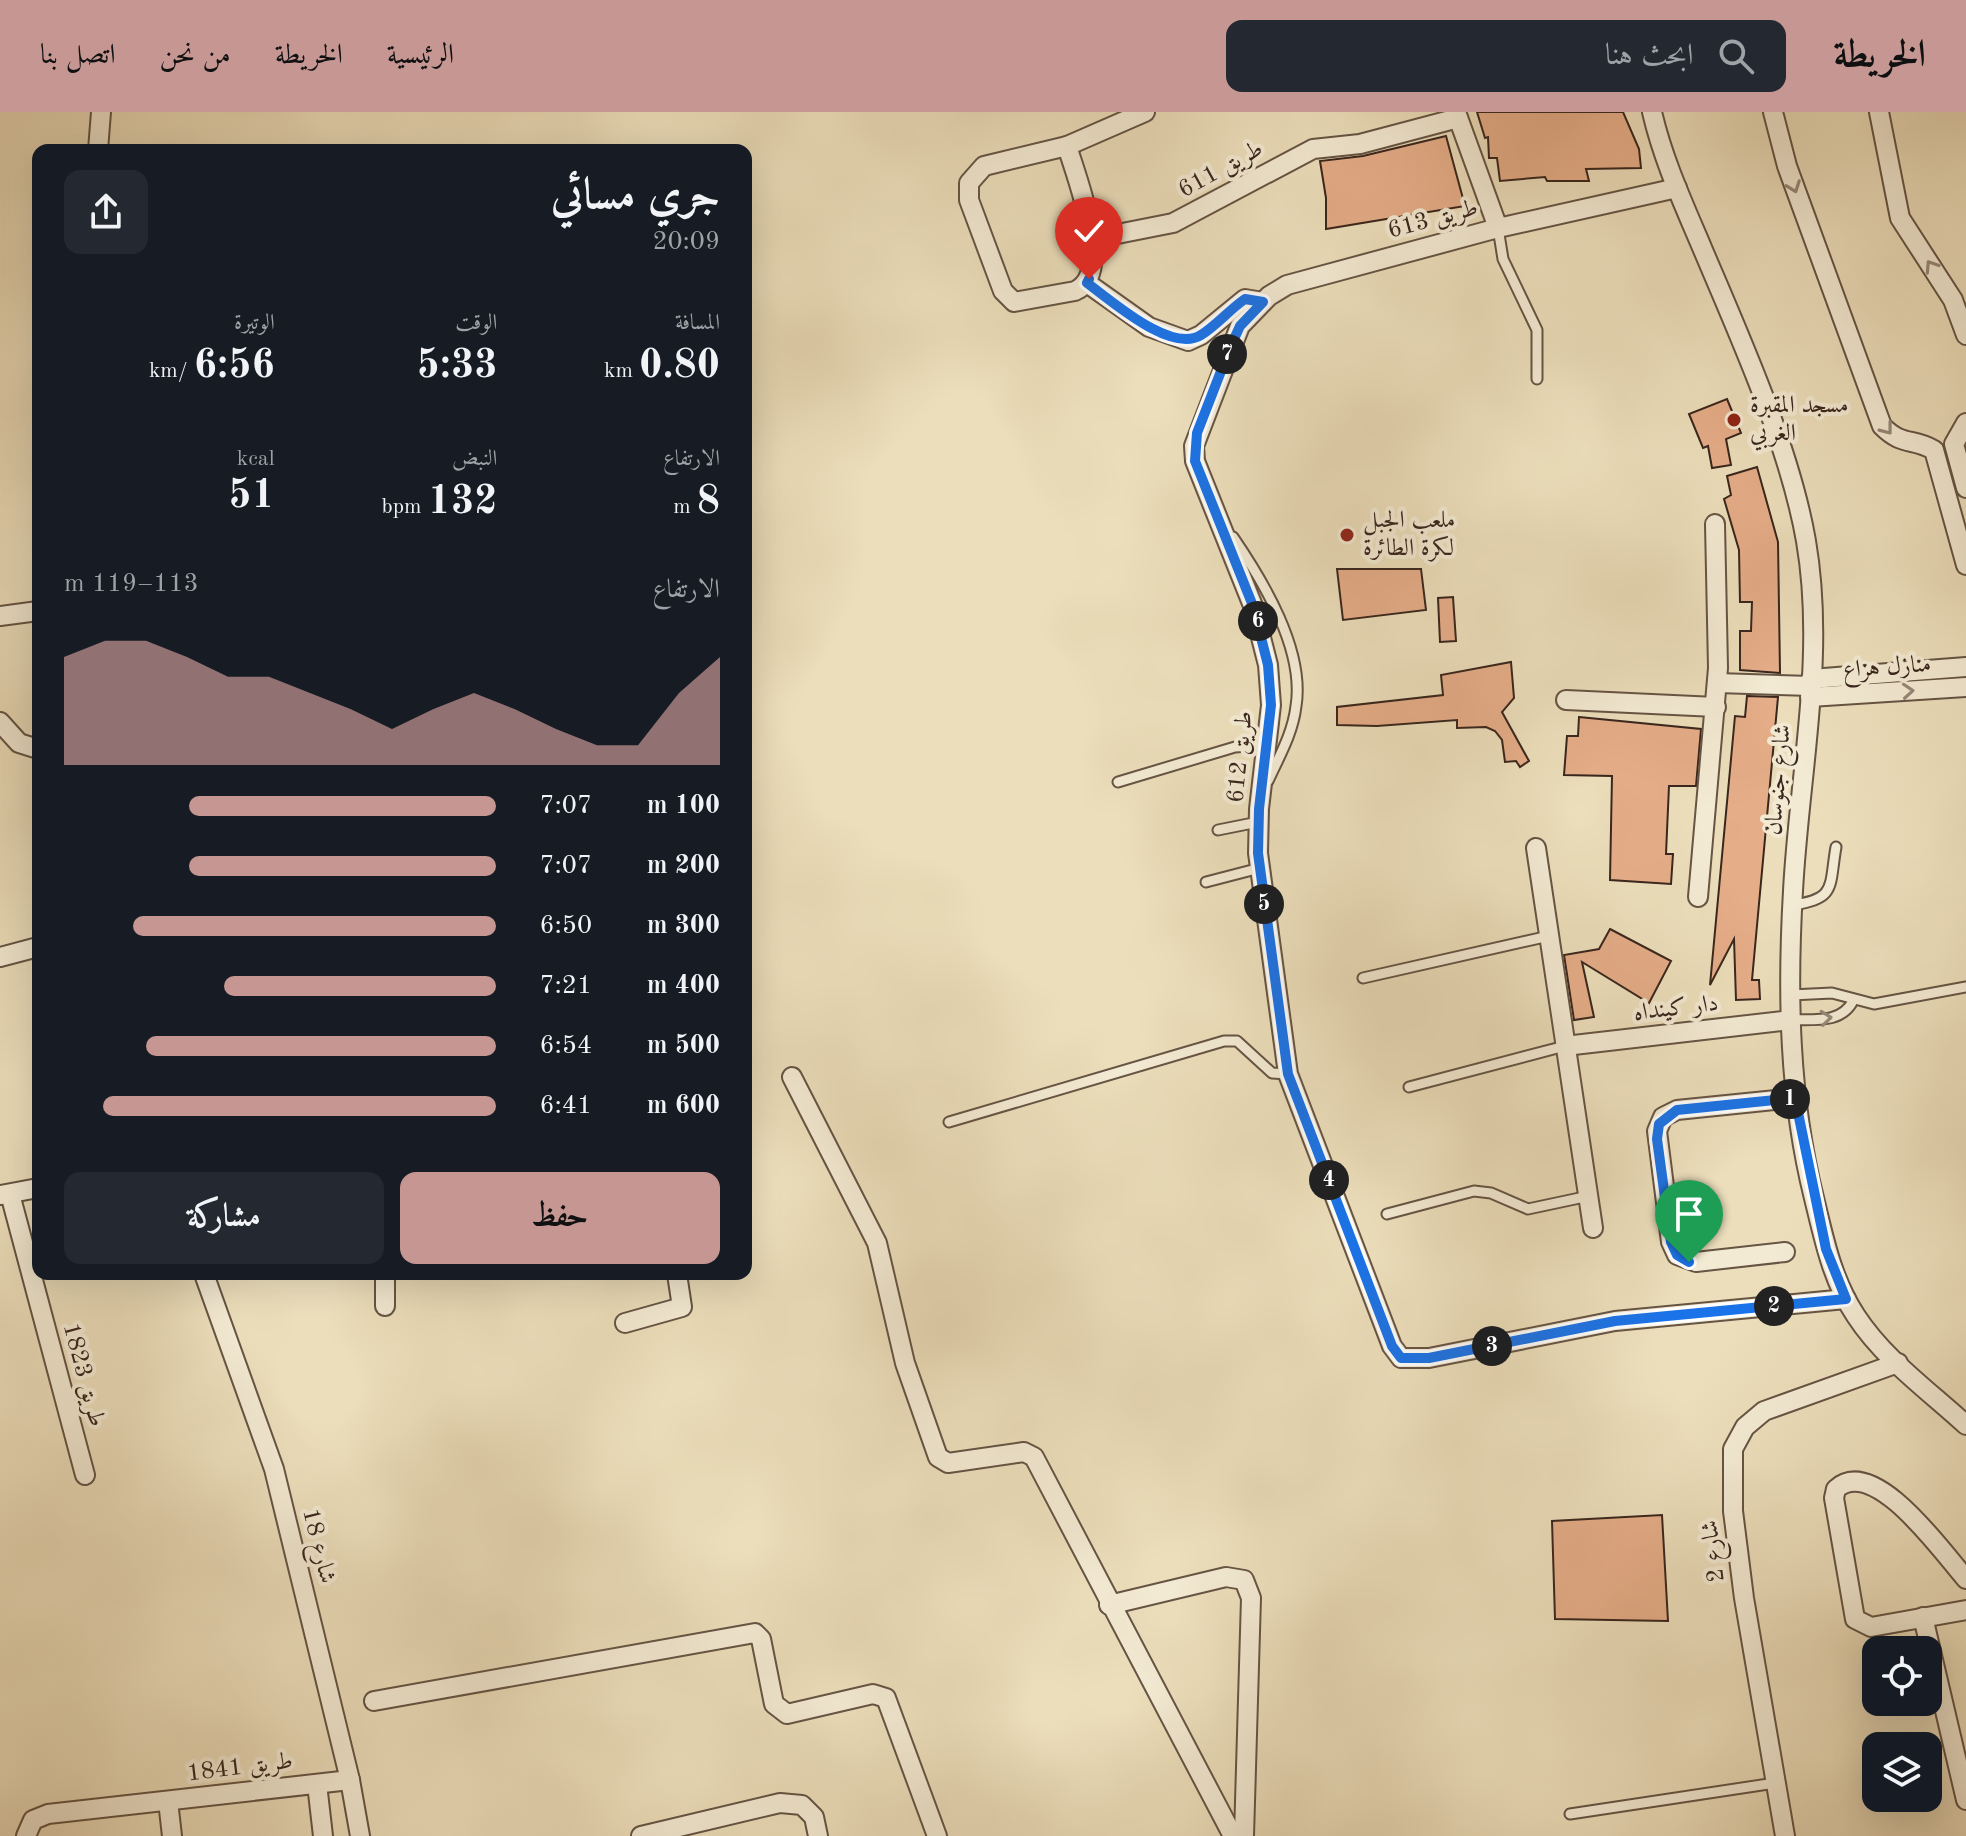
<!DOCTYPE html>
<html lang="ar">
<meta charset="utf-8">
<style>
:root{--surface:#171b24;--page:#242831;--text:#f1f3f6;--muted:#9ea1a6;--accent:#c59692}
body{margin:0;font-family:"Old Standard TT",Amiri,serif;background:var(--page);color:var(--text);direction:rtl;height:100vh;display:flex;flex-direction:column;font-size:30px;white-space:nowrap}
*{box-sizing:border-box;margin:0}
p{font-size:26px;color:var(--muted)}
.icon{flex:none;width:44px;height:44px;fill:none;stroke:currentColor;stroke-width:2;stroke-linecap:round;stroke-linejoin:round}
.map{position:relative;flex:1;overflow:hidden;direction:ltr}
.panel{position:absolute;left:32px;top:32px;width:720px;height:1136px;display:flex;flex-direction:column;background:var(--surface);border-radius:16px;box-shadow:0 8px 32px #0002;direction:rtl}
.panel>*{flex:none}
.fabs{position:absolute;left:1862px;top:1524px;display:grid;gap:16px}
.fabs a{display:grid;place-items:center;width:80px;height:80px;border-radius:16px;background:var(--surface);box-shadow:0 8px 32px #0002;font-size:40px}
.pin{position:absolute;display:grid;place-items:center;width:68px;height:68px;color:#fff;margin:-82px -34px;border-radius:50% 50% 50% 0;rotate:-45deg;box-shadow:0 0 8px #0007}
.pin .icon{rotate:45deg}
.km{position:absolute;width:40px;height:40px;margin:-20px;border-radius:50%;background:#222;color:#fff;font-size:22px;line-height:40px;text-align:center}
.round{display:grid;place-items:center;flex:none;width:84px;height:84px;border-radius:16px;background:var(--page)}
.overview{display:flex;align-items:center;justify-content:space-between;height:136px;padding:0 32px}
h1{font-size:44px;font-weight:600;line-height:60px}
.stats{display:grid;grid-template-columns:repeat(3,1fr);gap:12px;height:136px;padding:8px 32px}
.stats div{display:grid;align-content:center}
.stats b{font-size:40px;font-weight:600}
.stats small{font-size:22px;font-weight:400}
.stats p{font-size:22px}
.chart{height:224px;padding:16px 32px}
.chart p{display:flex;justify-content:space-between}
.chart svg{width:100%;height:144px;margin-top:8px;fill:var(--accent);opacity:.7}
.primary-button{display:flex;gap:16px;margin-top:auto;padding:16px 32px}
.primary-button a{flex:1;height:92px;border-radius:16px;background:var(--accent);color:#111;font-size:32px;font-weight:600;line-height:92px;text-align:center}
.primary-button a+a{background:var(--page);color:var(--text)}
ul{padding:0 32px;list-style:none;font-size:26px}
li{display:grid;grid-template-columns:128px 96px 1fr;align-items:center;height:60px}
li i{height:20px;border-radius:10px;background:var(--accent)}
header{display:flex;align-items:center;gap:48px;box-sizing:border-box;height:112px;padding:0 40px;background:var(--accent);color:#111}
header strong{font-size:38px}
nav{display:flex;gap:44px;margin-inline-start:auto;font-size:28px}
.search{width:560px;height:72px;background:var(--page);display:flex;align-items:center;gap:20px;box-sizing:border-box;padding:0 28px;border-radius:16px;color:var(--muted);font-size:30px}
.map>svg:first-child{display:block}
.building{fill:#e5ad88;stroke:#39261d;stroke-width:2}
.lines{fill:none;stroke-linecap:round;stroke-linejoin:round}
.service-casing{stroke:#665444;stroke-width:13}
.minor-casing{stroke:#665444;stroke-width:22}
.service{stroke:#f3ead3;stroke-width:9}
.minor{stroke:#f3ead3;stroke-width:18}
.oneway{stroke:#968878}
.route-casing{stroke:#fff;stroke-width:16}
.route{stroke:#1a73e8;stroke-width:10}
.poi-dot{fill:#8f2418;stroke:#f3ead3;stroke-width:3}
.labels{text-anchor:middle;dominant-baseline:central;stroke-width:8;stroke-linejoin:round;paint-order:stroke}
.street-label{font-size:24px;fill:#39261d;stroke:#f3ead3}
.poi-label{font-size:24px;fill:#39261d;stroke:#f3ead3;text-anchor:start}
</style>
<header>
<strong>الخريطة</strong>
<div class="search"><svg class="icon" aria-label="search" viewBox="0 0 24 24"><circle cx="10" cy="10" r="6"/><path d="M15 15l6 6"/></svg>ابحث هنا</div>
<nav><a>الرئيسية</a><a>الخريطة</a><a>من نحن</a><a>اتصل بنا</a></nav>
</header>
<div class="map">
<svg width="1966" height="1724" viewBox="0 0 1966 1724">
<rect width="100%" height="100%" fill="#ecdebb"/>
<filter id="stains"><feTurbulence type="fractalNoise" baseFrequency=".0025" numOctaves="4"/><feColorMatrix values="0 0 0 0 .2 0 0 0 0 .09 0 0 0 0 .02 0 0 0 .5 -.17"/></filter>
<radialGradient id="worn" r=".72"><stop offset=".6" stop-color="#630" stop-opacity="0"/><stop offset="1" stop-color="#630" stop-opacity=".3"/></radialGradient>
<g class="building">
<polygon points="1477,0 1623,0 1639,37 1641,56 1586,57 1589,69 1547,69 1545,65 1500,69 1497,46 1489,46 1488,25 1485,26"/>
<polygon points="1446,24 1465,94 1326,117 1326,86 1320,49 1363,44"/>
<polygon points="1727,287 1741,321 1726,327 1731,353 1712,356 1708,334 1703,336 1689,302"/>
<polygon points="1757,355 1778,430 1780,561 1740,558 1740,519 1751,519 1752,490 1740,490 1739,438 1724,387 1731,383 1727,364"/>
<polygon points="1337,457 1421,457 1426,498 1343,508"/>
<polygon points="1453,485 1456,529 1440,530 1438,486"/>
<polygon points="1511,550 1514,586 1502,600 1529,649 1520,655 1516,649 1505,650 1502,628 1495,619 1486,615 1457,616 1457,608 1377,614 1337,613 1337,595 1443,583 1441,563"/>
<polygon points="1747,584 1778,585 1752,868 1759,868 1760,887 1736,888 1734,827 1710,873 1735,604 1745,605"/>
<polygon points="1579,605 1701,617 1696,674 1669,674 1666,742 1673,742 1671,772 1610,768 1612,664 1564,663 1567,624 1578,624"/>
<polygon points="1610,817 1671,849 1649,891 1582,850 1594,905 1574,908 1564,843 1599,837"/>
<polygon points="1662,1403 1668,1509 1555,1507 1552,1409"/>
</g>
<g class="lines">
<defs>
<g id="service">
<polyline points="1498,116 1503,147 1537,218 1537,267"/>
<path d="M 1233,425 C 1263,469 1305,538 1296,594 C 1293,621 1279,645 1268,669"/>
<polyline points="1118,670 1235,635 1267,633"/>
<polyline points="1218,718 1258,710"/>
<polyline points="1206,770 1260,756"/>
<path d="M 1793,793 C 1837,787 1829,774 1836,735"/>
<polyline points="1363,866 1549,824"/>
<polyline points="1791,883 1832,881 1874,892 1966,875"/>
<path d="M 1791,908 C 1814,907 1841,912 1853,889"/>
<polyline points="1409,975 1565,934"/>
<polyline points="949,1010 1224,929 1237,929 1272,961 1288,962"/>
<polyline points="1387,1102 1474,1079 1491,1081 1528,1097 1589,1084"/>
<polyline points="1570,1702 1775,1671"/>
</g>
<g id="minor">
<polyline points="1456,0 1498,116"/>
<path d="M 1652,0 C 1663,48 1684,93 1703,138 C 1740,225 1790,336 1806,429 C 1826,545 1799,663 1793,779 C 1787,882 1789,986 1814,1086 C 1824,1127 1832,1168 1856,1204 C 1884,1247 1929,1279 1966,1313"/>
<path d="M 1773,0 L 1787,54 L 1882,314 C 1903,335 1911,325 1934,338 L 1966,453"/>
<polyline points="1879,0 1900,106 1953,188 1966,223"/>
<path d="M 1067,34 C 1076,64 1115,162 1075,179 L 1014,190 L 1003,179 L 969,88 L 969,71 L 984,54 Z"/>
<polyline points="1067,34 1145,0"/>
<polyline points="98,38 101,0"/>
<polyline points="1677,76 1498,116 1287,173 1269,184 1240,214 1194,334 1195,349 1253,494 1268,553 1271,593 1259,697 1258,741 1288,962 1392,1234 1401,1246 1429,1246 1615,1209 1846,1187"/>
<polyline points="1092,127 1173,111 1313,37 1360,32 1458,6"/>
<polyline points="1087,171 1149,215 1188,229 1201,223 1245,187 1263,190"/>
<polyline points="1966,311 1954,332 1966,376"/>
<polyline points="0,504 38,499"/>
<polyline points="1811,567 1966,555"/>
<polyline points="1717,571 1811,574"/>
<polyline points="1810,585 1966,575"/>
<polyline points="1566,588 1716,595"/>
<polyline points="0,610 19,631 38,637"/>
<polyline points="1536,736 1593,1116"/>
<polyline points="1698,785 1718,556 1715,412"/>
<polyline points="0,845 38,835"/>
<polyline points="1565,934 1791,908"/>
<polyline points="792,965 877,1131 905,1251 938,1345 948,1351 1024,1340 1034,1345 1233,1724"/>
<polyline points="10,1082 85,1363"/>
<polyline points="1,1083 38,1076"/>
<polyline points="1785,1140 1696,1150 1677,1143 1671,1130 1657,1019 1663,1005 1677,998 1795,986"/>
<polyline points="204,1162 274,1357 350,1668 360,1724"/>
<polyline points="385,1162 385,1194"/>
<polyline points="625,1211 682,1195 677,1162"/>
<path d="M 1966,1467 C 1943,1441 1874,1342 1836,1377 L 1834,1386 L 1855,1507 L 1871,1515 L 1966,1498"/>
<polyline points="1109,1493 1226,1465 1244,1468 1251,1486 1244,1724"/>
<polyline points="1923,1505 1966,1688"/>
<polyline points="374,1589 755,1521 761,1527 774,1592 787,1602 873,1582 886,1586 937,1724"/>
<polyline points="317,1672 323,1724"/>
<polyline points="168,1689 172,1724"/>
<polyline points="26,1724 33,1708 48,1702 350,1668"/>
<polyline points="641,1724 780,1691 802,1693 814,1705 818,1724"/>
<polyline points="1785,1724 1744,1486 1733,1399 1733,1337 1745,1315 1764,1299 1898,1251"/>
</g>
</defs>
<use href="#service" class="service-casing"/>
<use href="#minor" class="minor-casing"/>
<use href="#service" class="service"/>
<use href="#minor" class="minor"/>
</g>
<defs><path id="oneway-chevron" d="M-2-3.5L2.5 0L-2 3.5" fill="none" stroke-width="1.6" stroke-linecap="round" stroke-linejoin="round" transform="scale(2)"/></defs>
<g class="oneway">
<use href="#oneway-chevron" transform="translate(1794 75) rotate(70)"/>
<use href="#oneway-chevron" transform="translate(1931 154) rotate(-123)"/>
<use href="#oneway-chevron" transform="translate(1887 317) rotate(52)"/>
<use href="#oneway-chevron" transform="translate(1908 579) rotate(-4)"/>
<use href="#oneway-chevron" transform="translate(1826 906) rotate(-6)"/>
</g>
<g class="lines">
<defs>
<path id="route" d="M 1089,167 L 1087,171 C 1112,189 1171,242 1201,223 C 1217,213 1229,198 1245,187 L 1263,190 L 1240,214 L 1230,236 L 1197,321 L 1195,349 L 1253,494 L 1268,553 L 1271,593 L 1259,697 L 1258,741 L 1288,962 L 1392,1234 L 1401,1246 L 1429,1246 L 1615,1209 L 1846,1187 L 1826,1137 L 1795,986 L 1677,998 L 1659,1012 L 1657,1027 L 1671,1130 L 1677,1143 L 1689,1150"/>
</defs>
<use href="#route" class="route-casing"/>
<use href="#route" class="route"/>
</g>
<g class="poi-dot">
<circle cx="1734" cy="308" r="8"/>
<circle cx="1347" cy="423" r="8"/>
</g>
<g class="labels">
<g class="street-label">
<text transform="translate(1221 58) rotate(-29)">طريق 611</text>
<text transform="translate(1433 108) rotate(-15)">طريق 613</text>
<text transform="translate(1887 556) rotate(-4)">منازل هزاع</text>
<text transform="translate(1241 645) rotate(-84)">طريق 612</text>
<text transform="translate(1779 668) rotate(-85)">شارع جنوسان</text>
<text transform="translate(1676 897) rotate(-7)">دار كينداه</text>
<text transform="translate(83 1263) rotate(75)">طريق 1823</text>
<text transform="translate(318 1434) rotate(76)">شارع 18</text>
<text transform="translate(1714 1439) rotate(-97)">شارع 2</text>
<text transform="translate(240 1656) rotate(-7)">طريق 1841</text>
</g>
<g class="poi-label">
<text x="1750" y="294">مسجد المقبرة<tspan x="1750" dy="28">الغربي</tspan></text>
<text x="1363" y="409">ملعب الجبل<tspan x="1363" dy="28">لكرة الطائرة</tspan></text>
</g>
</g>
<rect width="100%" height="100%" filter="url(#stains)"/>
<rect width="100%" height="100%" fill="url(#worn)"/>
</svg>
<div class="fabs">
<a><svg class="icon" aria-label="locate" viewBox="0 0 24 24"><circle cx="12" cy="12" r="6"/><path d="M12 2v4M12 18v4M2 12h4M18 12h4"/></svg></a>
<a><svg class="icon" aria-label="layers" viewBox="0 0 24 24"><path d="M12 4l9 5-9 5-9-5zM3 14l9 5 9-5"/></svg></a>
</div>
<div class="pin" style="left:1689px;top:1150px;background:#1e9e55"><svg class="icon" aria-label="arrive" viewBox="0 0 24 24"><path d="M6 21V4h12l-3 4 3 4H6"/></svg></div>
<div class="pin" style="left:1089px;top:167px;background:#d93025"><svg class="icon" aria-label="check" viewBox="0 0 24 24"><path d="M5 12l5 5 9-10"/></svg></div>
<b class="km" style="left:1790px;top:987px">1</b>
<b class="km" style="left:1774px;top:1194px">2</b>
<b class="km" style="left:1492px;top:1234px">3</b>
<b class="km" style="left:1329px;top:1068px">4</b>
<b class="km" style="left:1264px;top:792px">5</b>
<b class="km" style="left:1258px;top:509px">6</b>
<b class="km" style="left:1227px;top:242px">7</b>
<section class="panel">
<div class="overview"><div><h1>جري مسائي</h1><p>20:09</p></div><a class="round"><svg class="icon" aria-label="share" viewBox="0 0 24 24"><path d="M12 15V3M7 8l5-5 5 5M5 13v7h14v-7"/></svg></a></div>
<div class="stats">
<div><p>المسافة</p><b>0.80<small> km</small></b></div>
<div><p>الوقت</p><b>5:33</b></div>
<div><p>الوتيرة</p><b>6:56<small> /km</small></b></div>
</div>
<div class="stats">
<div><p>الارتفاع</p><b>8<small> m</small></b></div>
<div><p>النبض</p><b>132<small> bpm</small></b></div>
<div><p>kcal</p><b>51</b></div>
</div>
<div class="chart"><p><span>الارتفاع</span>113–119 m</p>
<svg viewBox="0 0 160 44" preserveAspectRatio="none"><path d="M0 44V11L10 6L20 6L30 11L40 17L50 17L60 22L70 27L80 33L90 27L100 22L110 27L120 33L130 38L140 38L150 22L160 11V44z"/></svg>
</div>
<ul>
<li><b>100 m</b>7:07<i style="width:71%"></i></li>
<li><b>200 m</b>7:07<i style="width:71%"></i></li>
<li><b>300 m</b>6:50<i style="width:84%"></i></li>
<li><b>400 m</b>7:21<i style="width:63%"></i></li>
<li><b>500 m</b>6:54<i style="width:81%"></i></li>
<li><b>600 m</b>6:41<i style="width:91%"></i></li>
</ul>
<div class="primary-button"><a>حفظ</a><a>مشاركة</a></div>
</section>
</div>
